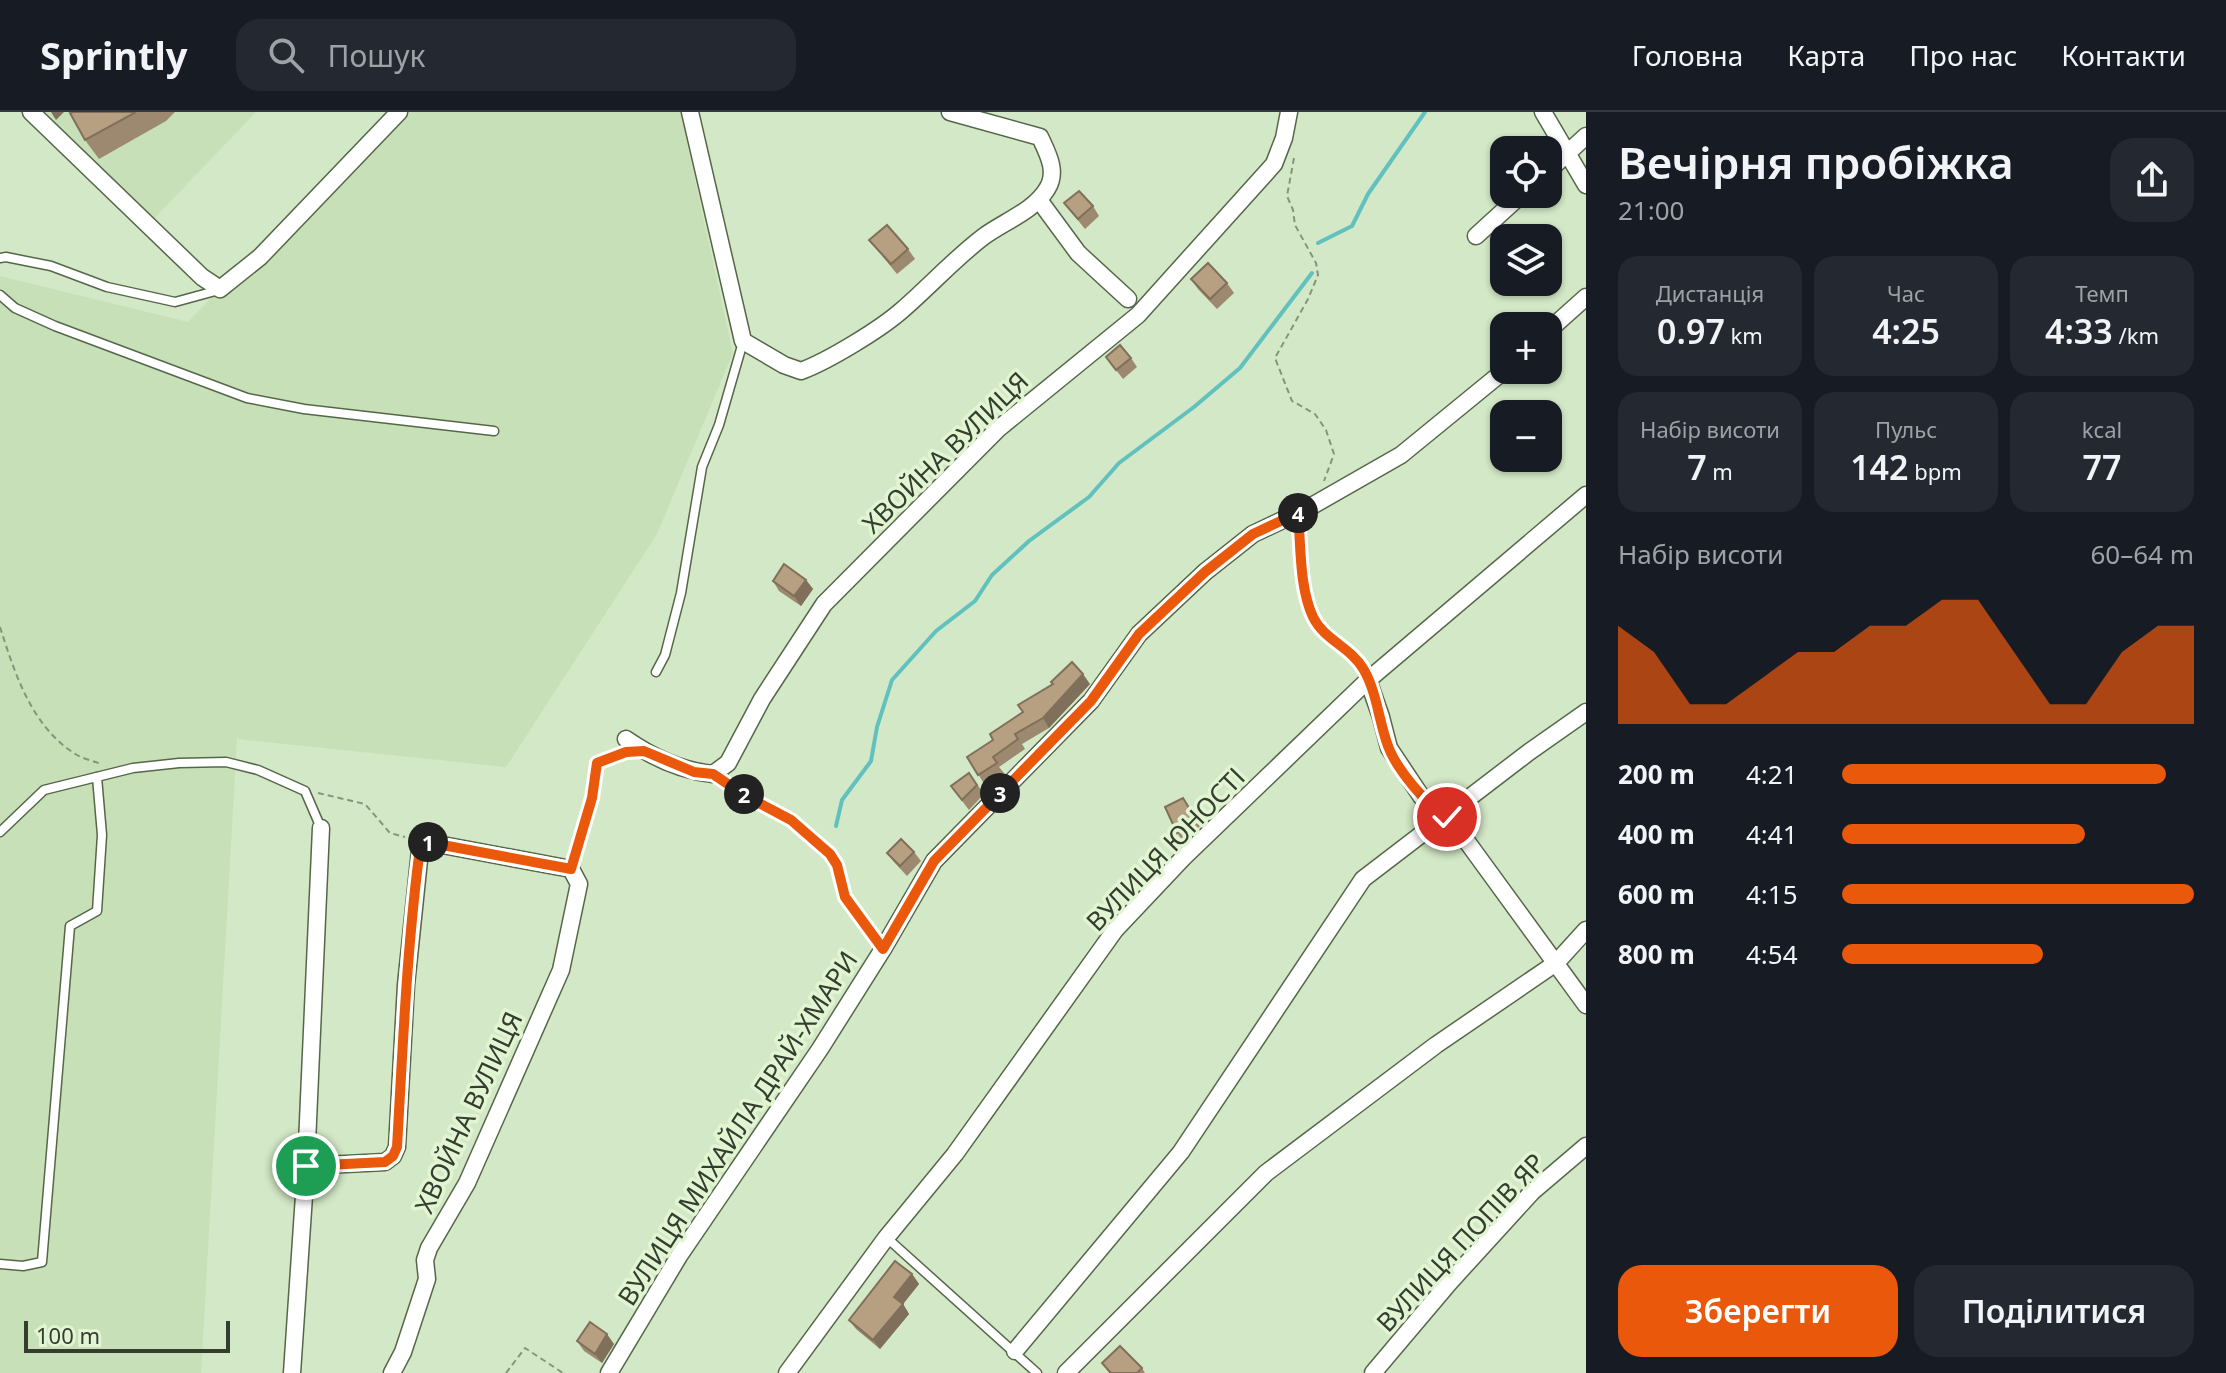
<!DOCTYPE html>
<html lang="uk">
<meta charset="utf-8">
<style>
:root{--surface:#171b24;--page:#242831;--text:#f1f3f6;--muted:#9ea1a6;--line:#363941;--accent:#ea580c}
body{margin:0;font-family:"Noto Sans",sans-serif;background:var(--page);color:var(--text);height:100vh;display:flex;flex-direction:column;font-size:30px;white-space:nowrap}
*{box-sizing:border-box;margin:0}
p{font-size:26px;color:var(--muted)}
.icon{flex:none;width:44px;height:44px;fill:none;stroke:currentColor;stroke-width:2;stroke-linecap:round;stroke-linejoin:round}
.map{position:relative;flex:1;overflow:hidden}
.details{display:flex;flex-direction:column;background:var(--surface);width:640px}
.details>*{flex:none}
.tools{position:absolute;left:1490px;top:24px;display:grid;gap:16px}
.tools a{display:grid;place-items:center;width:72px;height:72px;border-radius:16px;background:var(--surface);box-shadow:0 2px 6px #0004;font-size:40px}
.scale{position:absolute;left:24px;bottom:20px;width:206px;box-sizing:border-box;padding-left:8px;border:4px solid #353d2f;border-top:0;font-size:22px;line-height:28px;white-space:nowrap;color:#353d2f;-webkit-text-stroke:6px #e1f5d3;paint-order:stroke}
.pin{position:absolute;display:grid;place-items:center;width:68px;height:68px;color:#fff;margin:-34px;border:4px solid #fff;border-radius:50%;box-shadow:0 2px 8px #0007}
.km{position:absolute;width:40px;height:40px;margin:-20px;border-radius:50%;background:#222;color:#fff;font-size:22px;line-height:40px;text-align:center}
.round{display:grid;place-items:center;flex:none;width:84px;height:84px;border-radius:24px;background:var(--page)}
.headline{display:flex;align-items:center;justify-content:space-between;height:136px;padding:0 32px}
h1{font-size:44px;font-weight:600;line-height:60px}
.metrics{display:grid;grid-template-columns:repeat(3,1fr);gap:12px;height:136px;padding:8px 32px}
.metrics div{display:grid;align-content:center;border-radius:20px;background:var(--page);text-align:center}
.metrics b{font-size:34px;font-weight:600}
.metrics small{font-size:22px;font-weight:400}
.metrics p{font-size:22px}
.chart{height:224px;padding:16px 32px}
.chart p{display:flex;justify-content:space-between}
.chart svg{width:100%;height:144px;margin-top:8px;fill:var(--accent);opacity:.7}
.action{display:flex;gap:16px;margin-top:auto;padding:16px 32px}
.action a{flex:1;height:92px;border-radius:24px;background:var(--accent);color:#fff;font-size:32px;font-weight:600;line-height:92px;text-align:center}
.action a+a{background:var(--page);color:var(--text)}
ul{padding:0 32px;list-style:none;font-size:26px}
li{display:grid;grid-template-columns:128px 96px 1fr;align-items:center;height:60px}
li i{height:20px;border-radius:10px;background:var(--accent)}
header{display:flex;align-items:center;gap:48px;box-sizing:border-box;height:112px;padding:0 40px;background:var(--surface);border-bottom:2px solid var(--line)}
header strong{font-size:38px}
nav{display:flex;gap:44px;margin-inline-start:auto;font-size:28px}
.search{width:560px;height:72px;background:var(--page);display:flex;align-items:center;gap:20px;box-sizing:border-box;padding:0 28px;border-radius:24px;color:var(--muted);font-size:30px}
main{display:flex;flex:1;min-height:0}
.map>svg:first-child{display:block}
.built{fill:#c7e0b7}
.lines{fill:none;stroke-linecap:round;stroke-linejoin:round}
.stream{stroke:#61c1be;stroke-width:4}
.service-casing{stroke:#556749;stroke-width:11}
.minor-casing{stroke:#556749;stroke-width:19}
.path{stroke:#85947c;stroke-width:2;stroke-dasharray:6 4;stroke-linecap:butt}
.service{stroke:#fff;stroke-width:8}
.minor{stroke:#fff;stroke-width:16}
.wall{fill:#9d896f}
.shaded-wall{fill:#806f5a}
.building{fill:#b79f81;stroke:#806f5a;stroke-width:2}
.route-casing{stroke:#fff;stroke-width:16}
.route{stroke:#ea580c;stroke-width:10}
.labels{text-anchor:middle;dominant-baseline:central;stroke-width:7;stroke-linejoin:round;paint-order:stroke}
.street-label{font-size:26px;fill:#353d2f;stroke:#e1f5d3}
</style>
<header>
<strong>Sprintly</strong>
<div class="search"><svg class="icon" aria-label="search" viewBox="0 0 24 24"><circle cx="10" cy="10" r="6"/><path d="M15 15l6 6"/></svg>Пошук</div>
<nav><a>Головна</a><a>Карта</a><a>Про нас</a><a>Контакти</a></nav>
</header>
<main>
<div class="map">
<svg width="1586" height="1261" viewBox="0 0 1586 1261">
<rect width="100%" height="100%" fill="#d3e8c6"/>
<g class="built">
<polygon points="20,0 256,0 144,117"/>
<polygon points="391,0 680,0 733,241 657,422 506,655 237,627 201,1261 0,1261 0,164 188,210"/>
</g>
<g class="lines">
<g class="stream">
<polyline points="1318,131 1352,114 1368,82 1425,0"/>
<polyline points="836,714 842,688 871,649 877,615 892,568 936,519 975,489 992,463 1029,429 1089,385 1119,351 1194,295 1240,256 1312,161"/>
</g>
<defs>
<g id="service">
<polyline points="0,146 6,145 51,154 107,175 175,190 219,178"/>
<polyline points="0,183 15,196 55,214 247,286 304,297 494,319"/>
<path d="M 1298,401 C 1301,434 1301,499 1325,523 C 1330,527 1337,529 1341,533 C 1353,542 1363,554 1368,568"/>
<polyline points="656,560 665,543 681,481 702,355 719,313 743,230"/>
<polyline points="0,720 44,678 133,656 179,651 226,650 258,658 305,679 321,716"/>
<polyline points="887,1126 1037,1261"/>
<polyline points="0,1152 23,1154 42,1150 70,814 97,799 102,723 97,665"/>
</g>
<g id="minor">
<polyline points="31,0 202,165 220,177 260,145 399,0"/>
<path d="M 690,0 L 743,229 L 784,253 L 801,259 C 828,249 879,218 901,199 C 929,175 953,148 983,125 C 1003,110 1034,99 1047,77 C 1058,60 1048,42 1040,25 L 950,0"/>
<polyline points="1543,0 1586,73"/>
<polyline points="1548,59 1586,24"/>
<polyline points="1039,88 1078,141 1128,187"/>
<polyline points="1476,124 1522,82"/>
<polyline points="1548,219 1586,185"/>
<polyline points="1368,568 1381,605 1389,636 1421,684 1432,697 1447,705 1468,731 1586,893"/>
<path d="M 626,627 C 652,645 682,659 713,662 L 728,651 L 762,587 L 824,492 L 998,317 L 1138,203 L 1274,52 L 1284,26 L 1289,0"/>
<polyline points="306,1054 385,1050 393,1044 397,1035 406,873 421,729 571,757 579,772 561,858 467,1071 429,1136 425,1148 427,1167 403,1240 392,1261"/>
<polyline points="1015,1239 1181,1040 1363,767 1529,640 1586,600"/>
<polyline points="292,1261 306,1054 321,716"/>
<polyline points="609,1261 679,1144 820,937 883,837 934,749 1091,589 1139,522 1205,460 1253,422 1310,395 1401,343 1505,258"/>
<polyline points="787,1261 886,1126 955,1042 1115,818 1183,746 1368,568 1586,383"/>
<polyline points="1066,1261 1266,1061 1436,933 1556,851 1586,818"/>
<polyline points="1373,1261 1449,1171 1532,1080 1586,1034"/>
</g>
</defs>
<use href="#service" class="service-casing"/>
<use href="#minor" class="minor-casing"/>
<g class="path">
<polyline points="1294,46 1287,84 1293,98 1295,113 1316,151 1318,163 1308,187 1275,246 1292,289 1315,302 1326,318 1334,342 1324,369"/>
<path d="M 0,515 C 15,562 32,616 77,643 C 84,647 93,649 101,652"/>
<polyline points="728,671 791,708 830,742 837,753 845,785 872,823"/>
<polyline points="318,681 365,692 390,721 405,725"/>
<polyline points="575,743 592,686 597,651 619,643"/>
<polyline points="506,1261 525,1236 563,1261"/>
</g>
<use href="#service" class="service"/>
<use href="#minor" class="minor"/>
</g>
<g class="wall">
<polygon points="73,0 175,0 166,9 99,47 85,28"/>
<polygon points="1064,91 1093,94 1099,104 1085,117"/>
<polygon points="869,128 908,137 915,147 897,162"/>
<polygon points="1191,167 1227,171 1234,181 1217,197 1198,177"/>
<polygon points="1106,245 1131,246 1137,255 1123,267"/>
<polygon points="806,468 813,477 801,494 779,479 773,469"/>
<polygon points="1090,572 1049,616 1022,632 1025,637 999,655 1004,661 985,673 967,645"/>
<polygon points="969,661 984,682 969,698 951,674"/>
<polygon points="1183,686 1201,713 1184,730 1177,721"/>
<polygon points="914,740 921,749 907,764 894,750 887,741"/>
<polygon points="912,1162 919,1172 903,1192 909,1202 880,1237 856,1217 849,1208"/>
<polygon points="577,1229 614,1232 602,1251 584,1239"/>
<polygon points="1102,1251 1142,1256 1145,1261 1109,1261"/>
</g>
<g class="shaded-wall">
<polygon points="51,0 64,0 56,8"/>
<polygon points="806,468 813,477 801,494 794,484"/>
<polygon points="1083,562 1090,572 1049,616 1043,606"/>
<polygon points="912,1162 919,1172 903,1192 909,1202 880,1237 873,1228 894,1185"/>
<polygon points="607,1222 614,1232 602,1251 595,1242"/>
</g>
<g class="building">
<polygon points="73,0 136,0 85,28 70,1"/>
<polygon points="1079,79 1093,94 1078,107 1064,91"/>
<polygon points="887,113 908,137 891,152 869,128"/>
<polygon points="1208,151 1227,171 1210,187 1191,167"/>
<polygon points="1120,233 1131,246 1116,258 1106,245"/>
<polygon points="784,452 806,468 794,484 773,469"/>
<polygon points="1072,550 1083,562 1043,606 1015,622 1018,627 993,645 997,651 978,663 967,645 993,628 990,622 1023,600 1018,593 1053,572 1051,570"/>
<polygon points="969,661 977,673 962,688 951,674"/>
<polygon points="1183,686 1194,704 1177,721 1165,695"/>
<polygon points="901,727 914,740 900,754 887,741"/>
<polygon points="895,1149 912,1162 894,1185 903,1192 873,1228 849,1208"/>
<polygon points="590,1210 607,1222 595,1242 577,1229"/>
<polygon points="1120,1234 1142,1256 1137,1261 1111,1261 1102,1251"/>
</g>
<g class="lines">
<defs>
<path id="route" d="M 306,1054 L 385,1050 L 393,1044 L 397,1035 C 403,932 407,830 421,729 L 571,757 L 592,686 L 597,651 L 626,640 L 644,639 L 694,660 L 713,662 L 744,683 L 791,708 L 830,742 L 837,753 L 845,785 L 883,837 L 934,749 L 1091,589 L 1139,522 L 1205,460 L 1253,422 L 1298,401 C 1301,433 1299,475 1313,505 C 1324,528 1351,535 1364,558 C 1377,581 1379,610 1388,634 C 1396,656 1426,693 1447,705"/>
</defs>
<use href="#route" class="route-casing"/>
<use href="#route" class="route"/>
</g>
<g class="labels">
<g class="street-label">
<text transform="translate(945 340) rotate(-44)">ХВОЙНА ВУЛИЦЯ</text>
<text transform="translate(1165 737) rotate(-46)">ВУЛИЦЯ ЮНОСТІ</text>
<text transform="translate(468 1000) rotate(-65)">ХВОЙНА ВУЛИЦЯ</text>
<text transform="translate(737 1016) rotate(-57)">ВУЛИЦЯ МИХАЙЛА ДРАЙ-ХМАРИ</text>
<text transform="translate(1460 1130) rotate(-47)">ВУЛИЦЯ ПОПІВ ЯР</text>
</g>
</g>
</svg>
<div class="tools">
<a><svg class="icon" aria-label="locate" viewBox="0 0 24 24"><circle cx="12" cy="12" r="6"/><path d="M12 2v4M12 18v4M2 12h4M18 12h4"/></svg></a>
<a><svg class="icon" aria-label="layers" viewBox="0 0 24 24"><path d="M12 4l9 5-9 5-9-5zM3 14l9 5 9-5"/></svg></a>
<a>+</a>
<a>−</a>
</div>
<div class="scale">100 m</div>
<div class="pin" style="left:306px;top:1054px;background:#1e9e55"><svg class="icon" aria-label="arrive" viewBox="0 0 24 24"><path d="M6 21V4h12l-3 4 3 4H6"/></svg></div>
<div class="pin" style="left:1447px;top:705px;background:#d93025"><svg class="icon" aria-label="check" viewBox="0 0 24 24"><path d="M5 12l5 5 9-10"/></svg></div>
<b class="km" style="left:428px;top:730px">1</b>
<b class="km" style="left:744px;top:682px">2</b>
<b class="km" style="left:1000px;top:681px">3</b>
<b class="km" style="left:1298px;top:401px">4</b>
</div>
<section class="details">
<div class="headline"><div><h1>Вечірня пробіжка</h1><p>21:00</p></div><a class="round"><svg class="icon" aria-label="share" viewBox="0 0 24 24"><path d="M12 15V3M7 8l5-5 5 5M5 13v7h14v-7"/></svg></a></div>
<div class="metrics">
<div><p>Дистанція</p><b>0.97<small> km</small></b></div>
<div><p>Час</p><b>4:25</b></div>
<div><p>Темп</p><b>4:33<small> /km</small></b></div>
</div>
<div class="metrics">
<div><p>Набір висоти</p><b>7<small> m</small></b></div>
<div><p>Пульс</p><b>142<small> bpm</small></b></div>
<div><p>kcal</p><b>77</b></div>
</div>
<div class="chart"><p><span>Набір висоти</span>60–64 m</p>
<svg viewBox="0 0 160 44" preserveAspectRatio="none"><path d="M0 44V14L10 22L20 38L30 38L40 30L50 22L60 22L70 14L80 14L90 6L100 6L110 22L120 38L130 38L140 22L150 14L160 14V44z"/></svg>
</div>
<ul>
<li><b>200 m</b>4:21<i style="width:92%"></i></li>
<li><b>400 m</b>4:41<i style="width:69%"></i></li>
<li><b>600 m</b>4:15<i style="width:100%"></i></li>
<li><b>800 m</b>4:54<i style="width:57%"></i></li>
</ul>
<div class="action"><a>Зберегти</a><a>Поділитися</a></div>
</section>
</main>
